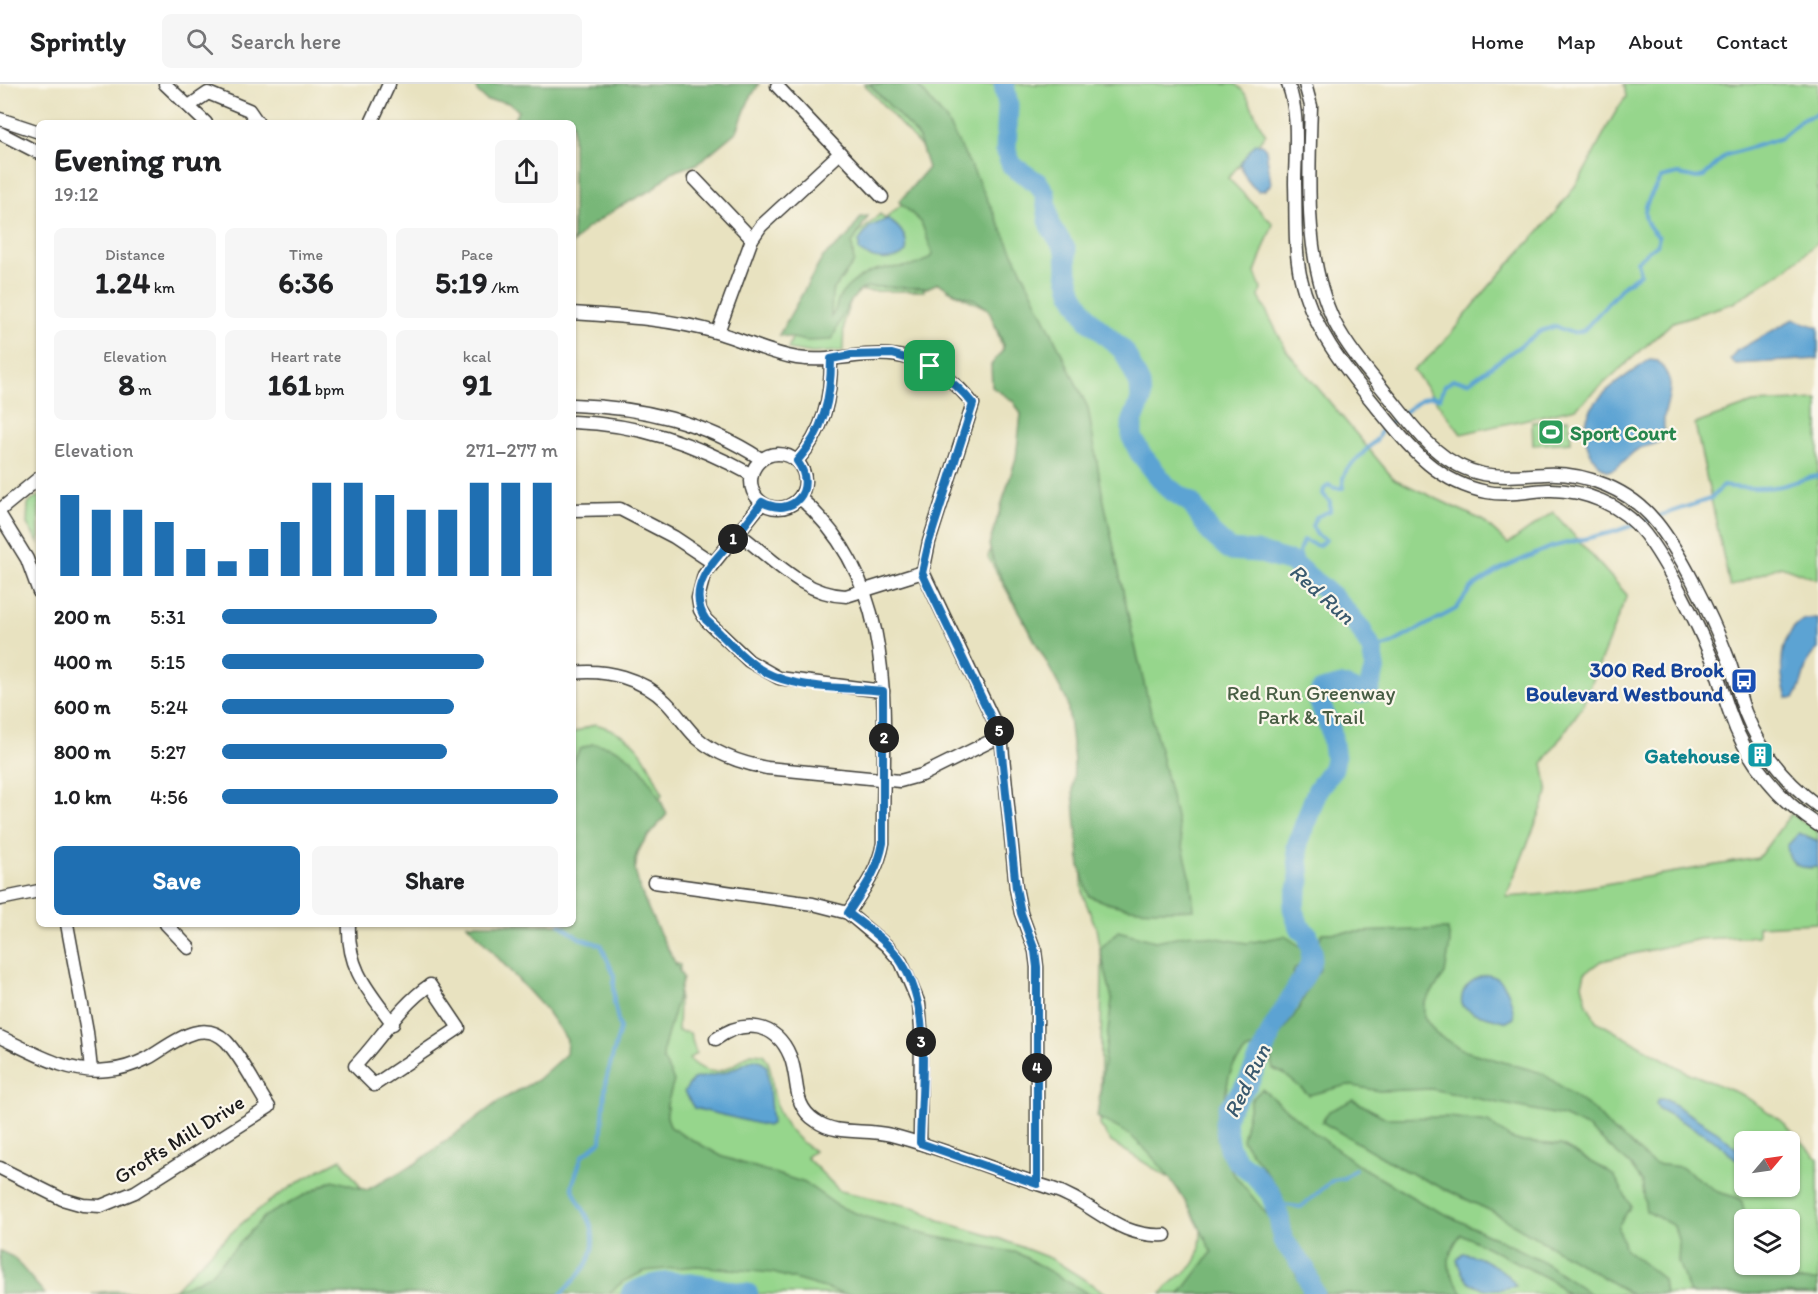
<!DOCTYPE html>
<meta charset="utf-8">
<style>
:root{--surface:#fff;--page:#f6f6f6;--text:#202124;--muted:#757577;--line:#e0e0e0;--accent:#1f6fb2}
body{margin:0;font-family:Itim,sans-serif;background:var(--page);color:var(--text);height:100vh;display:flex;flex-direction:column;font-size:22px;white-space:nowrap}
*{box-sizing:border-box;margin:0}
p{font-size:20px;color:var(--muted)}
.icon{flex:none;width:33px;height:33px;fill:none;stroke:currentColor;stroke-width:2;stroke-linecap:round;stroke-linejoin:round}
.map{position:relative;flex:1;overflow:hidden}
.side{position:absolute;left:36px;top:36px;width:540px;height:807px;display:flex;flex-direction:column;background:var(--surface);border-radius:9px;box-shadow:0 2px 4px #0004}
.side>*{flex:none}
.needle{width:39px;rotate:61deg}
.controls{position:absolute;left:1734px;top:1047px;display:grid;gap:12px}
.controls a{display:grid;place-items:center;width:66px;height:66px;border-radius:9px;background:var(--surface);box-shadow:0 2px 4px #0004;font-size:30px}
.pin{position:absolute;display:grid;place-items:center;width:51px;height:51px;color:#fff;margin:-26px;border-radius:12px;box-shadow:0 3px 9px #0006}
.km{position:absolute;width:30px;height:30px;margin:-15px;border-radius:50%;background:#222;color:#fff;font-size:16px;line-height:30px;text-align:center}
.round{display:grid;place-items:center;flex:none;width:63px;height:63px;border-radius:9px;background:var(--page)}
.summary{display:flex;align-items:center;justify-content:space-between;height:102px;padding:0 18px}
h1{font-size:33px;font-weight:700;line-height:45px}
.stats{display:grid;grid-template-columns:repeat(3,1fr);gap:9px;height:102px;padding:6px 18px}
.stats div{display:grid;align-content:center;border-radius:9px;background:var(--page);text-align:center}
.stats b{font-size:30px;font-weight:700}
.stats small{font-size:16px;font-weight:400}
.stats p{font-size:16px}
.chart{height:168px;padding:12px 18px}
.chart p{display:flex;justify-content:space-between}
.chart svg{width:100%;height:108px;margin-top:6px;stroke:var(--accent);stroke-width:6}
.cta{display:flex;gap:12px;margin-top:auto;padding:12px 18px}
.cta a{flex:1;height:69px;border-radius:9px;background:var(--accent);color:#fff;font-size:24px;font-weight:700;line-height:69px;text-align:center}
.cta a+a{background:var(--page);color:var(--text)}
ul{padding:0 18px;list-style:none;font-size:20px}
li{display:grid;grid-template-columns:96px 72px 1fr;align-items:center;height:45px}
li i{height:15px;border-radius:8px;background:var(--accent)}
header{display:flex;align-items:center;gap:36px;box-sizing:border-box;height:84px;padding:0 30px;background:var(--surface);border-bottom:2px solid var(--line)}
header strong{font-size:28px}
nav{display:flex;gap:33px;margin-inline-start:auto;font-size:21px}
.search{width:420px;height:54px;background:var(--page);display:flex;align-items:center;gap:15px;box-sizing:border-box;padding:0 21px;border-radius:9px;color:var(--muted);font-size:22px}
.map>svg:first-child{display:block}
.green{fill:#96d68c;stroke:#597954;stroke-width:1.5;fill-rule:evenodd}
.forest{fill:#78b778;stroke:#4a6a4a;stroke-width:1.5}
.water{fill:#5ca3d3;stroke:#3c6078;stroke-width:1.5}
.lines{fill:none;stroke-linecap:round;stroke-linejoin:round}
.stream{stroke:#5ca3d3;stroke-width:4}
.river{stroke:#5ca3d3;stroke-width:21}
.minor-casing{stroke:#3b3a35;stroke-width:15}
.minor{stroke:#fff;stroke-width:12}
.route-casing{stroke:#fff;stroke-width:12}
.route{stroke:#1f6fb2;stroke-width:8}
.labels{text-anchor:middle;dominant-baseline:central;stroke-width:4.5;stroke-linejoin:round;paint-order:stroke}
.leisure-label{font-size:21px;font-weight:bold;fill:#27864d;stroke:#fbf7ec;text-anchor:start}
.transit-label{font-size:21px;font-weight:bold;fill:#164399;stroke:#fbf7ec;text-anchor:end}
.park-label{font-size:21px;fill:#475d43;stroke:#fbf7ec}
.culture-label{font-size:21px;font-weight:bold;fill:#0d838f;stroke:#fbf7ec;text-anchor:end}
.street-label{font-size:21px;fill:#1c1c1c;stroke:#fbf7ec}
.water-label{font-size:22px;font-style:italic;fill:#39596e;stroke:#fbf7ec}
</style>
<header>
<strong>Sprintly</strong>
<div class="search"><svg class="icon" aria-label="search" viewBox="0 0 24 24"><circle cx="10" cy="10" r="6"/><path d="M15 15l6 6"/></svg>Search here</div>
<nav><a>Home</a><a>Map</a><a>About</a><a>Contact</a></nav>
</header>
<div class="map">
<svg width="1818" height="1210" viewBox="0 0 1818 1210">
<rect width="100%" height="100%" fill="#fbf7ec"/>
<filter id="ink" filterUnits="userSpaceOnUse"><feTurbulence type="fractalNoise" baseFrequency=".0167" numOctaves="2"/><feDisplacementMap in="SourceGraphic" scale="12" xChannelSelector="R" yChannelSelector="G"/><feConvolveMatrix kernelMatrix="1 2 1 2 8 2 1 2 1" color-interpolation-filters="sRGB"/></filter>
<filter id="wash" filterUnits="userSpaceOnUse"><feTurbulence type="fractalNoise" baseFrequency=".008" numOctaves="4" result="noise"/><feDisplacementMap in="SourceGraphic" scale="24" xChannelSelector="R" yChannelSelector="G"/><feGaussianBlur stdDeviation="1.35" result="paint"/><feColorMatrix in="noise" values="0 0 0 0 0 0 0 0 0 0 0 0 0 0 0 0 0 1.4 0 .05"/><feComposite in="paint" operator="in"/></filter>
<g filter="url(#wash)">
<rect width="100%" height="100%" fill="#e8e2c0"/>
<g class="green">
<path d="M 864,0 L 1235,0 C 1253,12 1253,34 1266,50 L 1228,94 L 1273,140 L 1255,188 L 1261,205 L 1259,213 L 1287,267 L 1388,388 L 1394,395 L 1482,436 L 1508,460 L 1553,428 L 1627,511 L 1582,623 L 1543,679 L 1548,709 L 1506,813 L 1546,810 L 1758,774 L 1791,730 L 1818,747 L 1818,757 L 1807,752 L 1809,784 L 1818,783 L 1818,839 L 1758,842 L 1758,852 L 1700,855 L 1601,877 L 1585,889 L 1582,900 L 1587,920 L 1596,937 L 1687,988 L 1743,1011 L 1783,1038 L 1818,1075 L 1818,1210 L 1162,1210 C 1170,1197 1178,1194 1189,1185 C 1205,1172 1200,1141 1201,1122 L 1179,1100 L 1111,1058 L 1100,1041 L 1102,877 L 1096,844 L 1083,811 L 1072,624 L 988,473 L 1028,342 L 990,226 L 948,206 L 949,184 L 924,184 L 924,207 L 854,207 L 844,236 L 843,267 L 812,269 L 788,265 L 817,187 L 880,130 L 885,135 L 941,85 ZM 1744,1058 L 1790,1058 L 1790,1102 L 1744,1102 ZM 1744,1136 L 1790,1136 L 1790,1180 L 1744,1180 Z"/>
<path d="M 1624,0 L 1818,0 L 1818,158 L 1785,186 L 1733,219 L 1673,238 L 1576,324 L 1461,350 L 1413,286 C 1442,266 1464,232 1487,205 C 1520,166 1553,137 1581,93 C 1597,67 1607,37 1626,13 Z"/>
<polygon points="1818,316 1818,496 1781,482 1730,503 1695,340 1753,319"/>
<polygon points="1569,335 1571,358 1533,361 1532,338"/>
<polygon points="39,411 39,460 27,440 28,420"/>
<path d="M 595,640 C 639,652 644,670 662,709 L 661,714 L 573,705 L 573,649 Z"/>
<path d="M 652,739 L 638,769 L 633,800 L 666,875 L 680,881 L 678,947 L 690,949 L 696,969 L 689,975 C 715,999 728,984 751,969 L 763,970 C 773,982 771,997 774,1011 C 778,1035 794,1054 814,1067 L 806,1073 L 840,1107 L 917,1124 L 943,1138 L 998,1154 L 1052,1175 L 1107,1210 L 530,1210 L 565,1190 L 573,840 Z"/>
<path d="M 341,1075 L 435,1210 L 170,1210 C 226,1151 266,1111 341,1075 Z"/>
</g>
<g class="forest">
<path d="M 476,0 L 759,0 L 749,16 L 737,47 L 697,80 L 672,88 L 652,106 L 619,123 L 586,145 L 573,159 L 573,39 L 512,39 L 518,27 C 510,16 500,17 487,17 L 477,8 Z"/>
<path d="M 869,0 L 917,0 L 946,36 L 974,88 L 1088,324 L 1102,408 L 1132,549 L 1190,792 L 1194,825 C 1156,827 1124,828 1089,812 L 1080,783 L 1073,708 L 1074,677 L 1067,617 L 994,479 L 989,461 L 1016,374 L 1021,330 L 1013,317 L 992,303 L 991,281 L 1003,266 L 1003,259 L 988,225 L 974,215 L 956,209 L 938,199 L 927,204 L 868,203 C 850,208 839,239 832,256 L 806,257 L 779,251 L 823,173 L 848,152 L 861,133 L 868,132 L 852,160 L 854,178 L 832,208 L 831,233 C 836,227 836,222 838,216 C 843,205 856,195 866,190 C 886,178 917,190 933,170 L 921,138 L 899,118 L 928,84 L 918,52 Z"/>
<path d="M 592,660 C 633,661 652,697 667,730 C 658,742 642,756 636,771 C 627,796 671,869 683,894 L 664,963 L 663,975 L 674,997 L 667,1020 L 667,1033 L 671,1044 L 723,1073 L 805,1099 L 838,1122 L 863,1132 L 927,1151 L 1018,1169 L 1089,1210 L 845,1210 L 773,1189 L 697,1182 L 645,1187 L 624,1197 L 608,1210 L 92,1210 C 115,1204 136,1210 159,1208 C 175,1207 195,1199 209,1191 L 265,1132 L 333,1096 L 367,1106 L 415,1080 L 498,1018 L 537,996 L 566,970 L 567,956 L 546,926 L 467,840 L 573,840 L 573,678 L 580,665 Z"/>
<path d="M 1448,845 L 1450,858 L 1445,890 L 1424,919 L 1424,933 L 1436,950 L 1465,967 L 1542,989 L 1595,1027 L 1613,1047 L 1629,1058 L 1648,1076 L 1655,1080 L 1681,1083 L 1718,1108 L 1738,1114 L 1742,1118 L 1746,1135 L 1744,1180 L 1783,1181 L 1797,1197 L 1818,1196 L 1818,1210 L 1690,1210 L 1678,1178 L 1679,1159 L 1674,1142 L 1646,1127 L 1642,1097 L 1630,1081 L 1588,1044 L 1563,1032 L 1431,1005 L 1379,1007 L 1348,1001 L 1309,1011 L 1284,990 L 1273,985 C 1265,963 1287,945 1297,927 C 1306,913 1308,899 1320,886 L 1318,860 L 1322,849 Z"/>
<path d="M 1118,847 L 1155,857 L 1192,850 L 1247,859 L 1285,852 L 1306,866 L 1303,878 L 1294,886 L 1286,911 L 1257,963 L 1246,967 L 1234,981 L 1229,992 L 1217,1054 L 1232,1088 L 1271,1135 L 1274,1147 L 1306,1210 L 1180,1210 L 1212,1168 C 1192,1126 1169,1085 1133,1054 C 1123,1045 1109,1040 1097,1033 L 1112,915 L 1100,865 Z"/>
<path d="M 1262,1005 L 1312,1047 L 1363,1084 L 1424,1120 L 1539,1175 L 1591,1210 L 1567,1210 L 1551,1196 L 1461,1150 C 1442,1176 1447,1185 1463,1210 L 1324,1210 L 1308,1177 L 1287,1147 L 1281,1108 L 1242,1056 L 1251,1016 Z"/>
<polygon points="1353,1016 1386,1034 1450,1033 1488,1038 1510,1054 1523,1058 1561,1061 1606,1086 1615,1093 1631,1122 1618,1142 1625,1165 1663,1195 1665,1210 1631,1210 1491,1127 1404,1086 1322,1038 1329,1027"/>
<polygon points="0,1167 13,1173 45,1210 0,1210"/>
</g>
<g class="water">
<path d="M 1255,60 L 1262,60 L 1266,65 L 1271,100 L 1265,106 L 1258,107 C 1248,100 1243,91 1240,79 Z"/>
<path d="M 887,135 C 899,142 909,153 906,168 C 893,179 873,177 859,167 L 859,157 L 869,143 Z"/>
<polygon points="1793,235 1818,243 1818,275 1736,280 1730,276 1736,267"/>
<path d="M 1649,276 L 1658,277 C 1678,301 1668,309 1664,334 C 1663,340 1665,348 1663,353 C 1659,362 1646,361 1638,365 C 1626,372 1623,383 1608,387 C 1598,382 1592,374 1588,363 C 1573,320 1619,298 1649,276 Z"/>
<path d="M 1805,535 L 1818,535 L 1818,565 C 1801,578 1806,600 1794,614 L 1787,614 C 1778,588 1778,549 1805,535 Z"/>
<path d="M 1799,749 L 1818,757 L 1818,783 C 1799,785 1789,782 1787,762 Z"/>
<path d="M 1488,891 C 1508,894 1512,917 1514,934 L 1507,938 L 1474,929 L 1462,922 C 1459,904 1472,894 1488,891 Z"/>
<polygon points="754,975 761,977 767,983 772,1039 767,1042 694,1024 684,1008 693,995 724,989"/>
<polygon points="1658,1015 1665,1015 1718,1048 1744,1071 1744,1082 1712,1054 1659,1025 1656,1019"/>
<path d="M 1463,1169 C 1480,1172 1508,1186 1516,1202 C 1487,1210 1465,1206 1457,1176 Z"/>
</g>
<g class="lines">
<g class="stream">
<path d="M 1656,433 L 1710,415 L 1723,402 C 1736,404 1768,405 1781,402 C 1794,399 1804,394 1818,392"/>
<path d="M 1298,484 L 1302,478 L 1299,468 L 1303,456 L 1318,462 L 1326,456 L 1317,451 L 1312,442 L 1316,433 L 1330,427 L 1330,418 L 1323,410 L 1324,405 L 1329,401 L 1334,404 L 1343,404 L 1343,394 L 1347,385 L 1377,355 L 1382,345 L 1420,316 L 1431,312 L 1440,314 L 1444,302 L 1453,296 L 1469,298 L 1541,247 L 1556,242 C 1567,248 1573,251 1584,246 L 1624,201 L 1640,190 L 1637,177 L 1657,160 L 1659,153 C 1634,132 1647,118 1661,94 L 1678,90 L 1697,94 L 1704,92 L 1726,71 L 1779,55 L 1803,35 L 1818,30"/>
<polyline points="1372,566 1389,561 1456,525 1471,504 1502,484 1551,463 1613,448 1649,436"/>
<path d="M 560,840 L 579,854 L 601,861 L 614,891 L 614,919 L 620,945 L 606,996 L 601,1057 L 582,1072 L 572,1102 C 576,1117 589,1130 592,1145 C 598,1176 579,1191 561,1210"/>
<polyline points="1275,1120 1301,1123 1333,1096 1344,1094 1355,1085"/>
</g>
<g class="river">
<polyline points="1004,0 1008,21 1006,67 1012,82 1038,99 1045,110 1050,142 1066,166 1067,189 1073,210 1089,236 1124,267 1140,301 1141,316 1132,339 1132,353 1140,369 1168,404 1191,419 1211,449 1230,466 1257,468 1291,478 1335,515 1360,544 1372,566 1375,583 1369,605 1361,609 1342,602 1321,607 1318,614 1331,647 1335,674 1333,684 1317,707 1297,762 1300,797 1293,824 1299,843 1308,851 1312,866 1310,882 1274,943 1248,999 1228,1025 1225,1039 1229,1064 1237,1077 1252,1088 1271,1110 1279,1134 1283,1156 1305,1185 1314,1210"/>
<path d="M 631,1210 C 667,1187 709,1205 748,1210"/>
</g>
</g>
</g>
<g filter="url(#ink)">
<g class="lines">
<defs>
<g id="minor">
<polyline points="165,0 206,39"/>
<path d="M 1288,0 C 1300,31 1295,68 1295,100 C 1296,130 1294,161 1300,191 C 1312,247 1349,289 1384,332 C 1413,368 1440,399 1487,408 C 1507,412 1527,407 1548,406 C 1583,405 1623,421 1645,450 C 1668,480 1697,539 1712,575 C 1719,594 1724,614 1731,632 C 1746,676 1779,716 1818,741"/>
<path d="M 1305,0 L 1311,22 C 1309,92 1303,175 1335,239 C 1351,270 1377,297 1398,324 C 1421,353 1444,382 1483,390 C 1504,394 1524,391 1545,390 C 1586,388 1630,406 1656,438 C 1680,467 1712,533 1726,569 C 1734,588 1738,609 1745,628 C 1760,666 1785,698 1818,722"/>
<polyline points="777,2 882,113"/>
<polyline points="189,22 208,9 249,26 258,39"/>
<polyline points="0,35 39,48"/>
<polyline points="371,39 389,0"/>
<polyline points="0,49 39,69"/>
<polyline points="694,94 752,155"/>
<path d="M 573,229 C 621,232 672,235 719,249 C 745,257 769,269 797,274 C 836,280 872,263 911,275 C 937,283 957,299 973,320 L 929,458 L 923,488"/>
<polyline points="718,248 752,155 761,142 840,69"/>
<path d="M 573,321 C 641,323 703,337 761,375"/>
<path d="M 573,338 C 639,340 694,359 752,391"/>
<circle cx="778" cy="397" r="27"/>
<path d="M 797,377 C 824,347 831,315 831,275"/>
<path d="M 800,414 C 903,503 882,637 883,759 C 878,787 863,806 848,829"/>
<polyline points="762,419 704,491 698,514 700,526 706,536 749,577 779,594 883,607"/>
<polyline points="0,426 39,394"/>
<polyline points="573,426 620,425 674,453 713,479"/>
<polyline points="0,431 27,475 39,508"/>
<path d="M 738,449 C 771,473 803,511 846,512 L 923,488 L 1001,652 L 1016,804 L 1021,829 L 1035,867 L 1037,883 L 1037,1099"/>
<path d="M 573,589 C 606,585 642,594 666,618 C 677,629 685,642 696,653 C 716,671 741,679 767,684 L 900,697 L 922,691 L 1001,652"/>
<polyline points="654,798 813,820 848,829 887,862 901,878 919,920 921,944 920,1059"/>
<polyline points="0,815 39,807"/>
<polyline points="67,840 87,948 91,986"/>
<polyline points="166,840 189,864"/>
<path d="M 349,840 C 347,885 368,906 393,940"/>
<path d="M 430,901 L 459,944 L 374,1001 L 355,982 C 380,956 400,921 430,901 Z"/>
<path d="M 0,953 C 34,969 69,991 108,986 C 122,985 136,980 148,974 C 170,962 201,932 226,957 C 243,975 255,1002 269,1023 L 135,1108 L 101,1122 L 83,1121 L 62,1115 L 0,1084"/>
<path d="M 716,955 C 743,935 776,938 790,972 C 800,996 791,1021 816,1037 C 837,1052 866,1044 891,1051 C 945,1065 997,1087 1050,1104 C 1095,1118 1115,1154 1165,1151"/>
</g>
</defs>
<use href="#minor" class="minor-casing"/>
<use href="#minor" class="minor"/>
</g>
</g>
<g class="lines" filter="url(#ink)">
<defs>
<path id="route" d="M 892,270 C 926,279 951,292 973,320 L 929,458 L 922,489 L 1000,652 L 1016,804 L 1021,829 L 1035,867 L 1037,883 L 1037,1100 L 920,1059 C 921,1003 933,928 902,879 C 889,858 866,843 848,829 C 863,806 878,787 883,759 L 883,607 C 846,603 798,606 765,588 C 743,576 725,553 706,536 C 684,503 715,476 736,452 C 745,441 753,430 762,418 C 793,435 818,405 797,377 C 824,347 831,315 831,275 L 851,271 Z"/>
</defs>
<use href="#route" class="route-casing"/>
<use href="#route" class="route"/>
</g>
<defs>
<symbol id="stadium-square" viewBox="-11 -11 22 22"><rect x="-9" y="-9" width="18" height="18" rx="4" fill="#2e9e5b" stroke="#fbf7ec"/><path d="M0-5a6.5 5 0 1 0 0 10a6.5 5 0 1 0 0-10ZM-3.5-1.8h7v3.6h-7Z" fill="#fff"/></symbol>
<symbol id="bus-square" viewBox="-11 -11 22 22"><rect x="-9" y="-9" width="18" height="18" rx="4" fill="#1a4fb4" stroke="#fbf7ec"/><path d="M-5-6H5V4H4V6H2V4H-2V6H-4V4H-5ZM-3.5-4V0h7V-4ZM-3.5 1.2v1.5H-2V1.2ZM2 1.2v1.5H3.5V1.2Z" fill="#fff"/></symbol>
<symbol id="building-square" viewBox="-11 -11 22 22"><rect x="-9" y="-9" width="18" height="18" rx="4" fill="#0f9aa8" stroke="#fbf7ec"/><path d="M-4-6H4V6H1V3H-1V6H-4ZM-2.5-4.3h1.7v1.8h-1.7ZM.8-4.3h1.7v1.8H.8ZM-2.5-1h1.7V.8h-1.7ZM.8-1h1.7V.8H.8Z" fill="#fff"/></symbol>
</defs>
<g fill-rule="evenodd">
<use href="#stadium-square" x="1536" y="333" width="30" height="30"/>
<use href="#bus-square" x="1729" y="582" width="30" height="30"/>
<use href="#building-square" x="1745" y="656" width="30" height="30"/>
</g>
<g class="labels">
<g class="leisure-label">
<text x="1570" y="348">Sport Court</text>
</g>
<g class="transit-label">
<text x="1724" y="585">300 Red Brook<tspan x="1724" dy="24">Boulevard Westbound</tspan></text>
</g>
<g class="park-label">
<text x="1311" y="608">Red Run Greenway<tspan x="1311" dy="24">Park &amp; Trail</tspan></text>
</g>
<g class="culture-label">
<text x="1740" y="671">Gatehouse</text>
</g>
<g class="street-label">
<text transform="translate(179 1055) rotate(-32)">Groffs Mill Drive</text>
</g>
<g class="water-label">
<text transform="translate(1322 510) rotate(42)">Red Run</text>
<text transform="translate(1247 997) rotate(-64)">Red Run</text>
</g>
</g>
</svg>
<div class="controls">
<a><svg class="needle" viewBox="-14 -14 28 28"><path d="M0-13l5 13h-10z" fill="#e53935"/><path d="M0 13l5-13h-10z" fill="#757577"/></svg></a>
<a><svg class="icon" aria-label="layers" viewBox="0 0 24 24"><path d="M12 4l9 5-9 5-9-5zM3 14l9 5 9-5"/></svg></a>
</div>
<div class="pin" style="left:930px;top:282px;background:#1e9e55"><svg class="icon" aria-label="arrive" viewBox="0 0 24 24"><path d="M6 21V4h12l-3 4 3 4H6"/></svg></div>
<b class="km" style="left:733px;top:455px">1</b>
<b class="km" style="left:884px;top:654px">2</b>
<b class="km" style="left:921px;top:958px">3</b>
<b class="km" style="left:1037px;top:984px">4</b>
<b class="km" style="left:999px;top:647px">5</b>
<section class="side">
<div class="summary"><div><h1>Evening run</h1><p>19:12</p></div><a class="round"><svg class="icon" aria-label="share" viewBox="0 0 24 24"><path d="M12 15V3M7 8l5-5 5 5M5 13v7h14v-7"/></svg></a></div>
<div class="stats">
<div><p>Distance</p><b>1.24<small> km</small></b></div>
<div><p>Time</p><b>6:36</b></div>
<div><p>Pace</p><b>5:19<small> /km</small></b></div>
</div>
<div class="stats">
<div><p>Elevation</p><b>8<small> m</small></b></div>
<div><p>Heart rate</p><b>161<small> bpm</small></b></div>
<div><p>kcal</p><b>91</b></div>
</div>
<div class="chart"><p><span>Elevation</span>271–277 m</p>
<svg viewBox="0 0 160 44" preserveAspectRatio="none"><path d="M5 44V11M15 44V17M25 44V17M35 44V22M45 44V33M55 44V38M65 44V33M75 44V22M85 44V6M95 44V6M105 44V11M115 44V17M125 44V17M135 44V6M145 44V6M155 44V6"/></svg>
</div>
<ul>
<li><b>200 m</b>5:31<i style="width:64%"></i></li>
<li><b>400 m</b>5:15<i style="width:78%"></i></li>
<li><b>600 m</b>5:24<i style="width:69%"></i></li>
<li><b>800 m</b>5:27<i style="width:67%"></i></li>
<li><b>1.0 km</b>4:56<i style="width:100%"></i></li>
</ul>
<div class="cta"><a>Save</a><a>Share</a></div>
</section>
</div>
